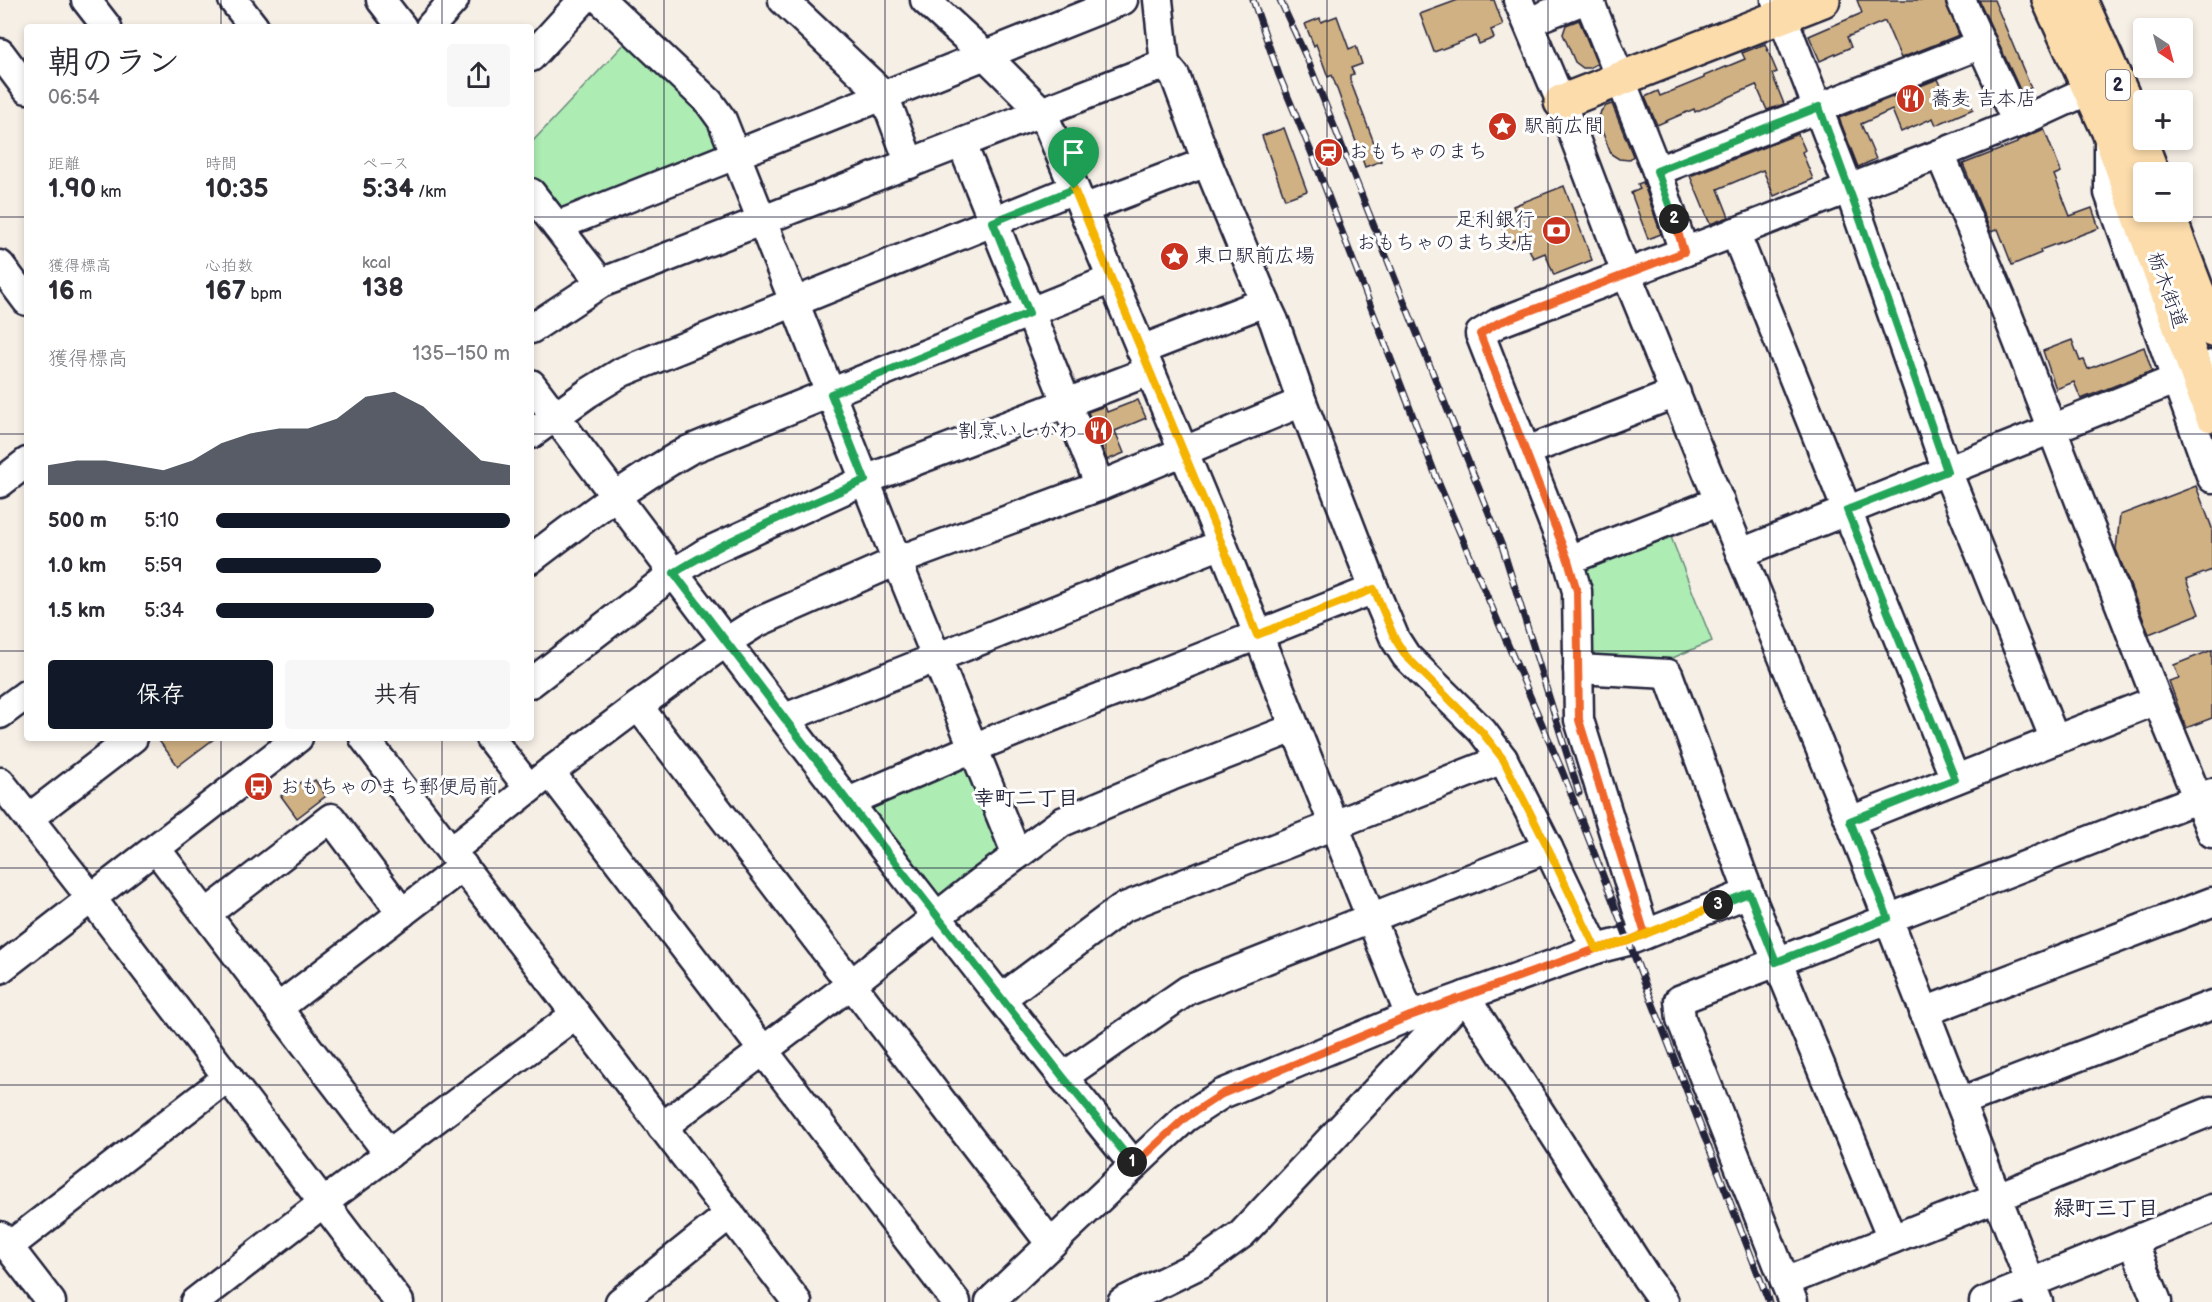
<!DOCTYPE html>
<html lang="ja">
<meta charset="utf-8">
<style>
:root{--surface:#fff;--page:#f7f7f7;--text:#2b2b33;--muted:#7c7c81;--accent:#111827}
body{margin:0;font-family:"Balsamiq Sans","Klee One",sans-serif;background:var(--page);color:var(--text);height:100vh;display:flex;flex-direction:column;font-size:22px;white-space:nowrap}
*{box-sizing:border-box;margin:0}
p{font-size:20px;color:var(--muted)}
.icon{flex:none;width:33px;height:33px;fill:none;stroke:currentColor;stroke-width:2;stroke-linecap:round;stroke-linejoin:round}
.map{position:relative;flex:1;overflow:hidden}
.side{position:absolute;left:24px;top:24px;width:510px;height:717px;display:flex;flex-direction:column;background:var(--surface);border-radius:6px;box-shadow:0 3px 9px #0003}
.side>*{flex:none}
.needle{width:39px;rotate:144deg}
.buttons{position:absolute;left:2133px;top:18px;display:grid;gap:12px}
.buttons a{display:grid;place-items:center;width:60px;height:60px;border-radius:6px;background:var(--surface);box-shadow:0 3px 9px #0003;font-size:30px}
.pin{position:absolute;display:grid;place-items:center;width:51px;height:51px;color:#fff;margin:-62px -26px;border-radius:50% 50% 50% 0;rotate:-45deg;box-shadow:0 0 6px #0007}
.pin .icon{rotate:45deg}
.km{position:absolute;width:30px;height:30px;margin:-15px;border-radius:50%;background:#222;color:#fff;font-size:16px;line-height:30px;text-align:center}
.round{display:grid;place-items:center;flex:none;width:63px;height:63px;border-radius:6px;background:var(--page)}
.head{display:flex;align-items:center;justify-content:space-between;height:102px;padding:0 24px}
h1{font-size:33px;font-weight:800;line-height:45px}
.metrics{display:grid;grid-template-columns:repeat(3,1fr);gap:9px;height:102px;padding:6px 24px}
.metrics div{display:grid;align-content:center}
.metrics b{font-size:26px;font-weight:800}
.metrics small{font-size:16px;font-weight:400}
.metrics p{font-size:16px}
.chart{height:168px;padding:12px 24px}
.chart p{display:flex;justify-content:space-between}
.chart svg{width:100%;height:108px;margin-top:6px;fill:var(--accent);opacity:.7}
.button{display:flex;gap:12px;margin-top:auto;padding:12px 24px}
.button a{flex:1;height:69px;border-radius:6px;background:var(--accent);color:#fff;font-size:24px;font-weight:800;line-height:69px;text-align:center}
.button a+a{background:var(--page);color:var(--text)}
ul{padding:0 24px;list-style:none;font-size:20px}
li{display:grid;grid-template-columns:96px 72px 1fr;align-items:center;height:45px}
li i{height:15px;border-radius:8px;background:var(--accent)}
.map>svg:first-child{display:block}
.green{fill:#adedb4;stroke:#688878;stroke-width:1.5}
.building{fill:#d0b184;stroke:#22223b;stroke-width:1.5}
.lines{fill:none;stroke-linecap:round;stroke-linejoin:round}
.minor-casing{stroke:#22223b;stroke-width:33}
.major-casing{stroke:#22223b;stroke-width:38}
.minor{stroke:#fff;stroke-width:28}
.major{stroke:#fcdcab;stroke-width:33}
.rail-casing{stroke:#22223b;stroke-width:7}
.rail{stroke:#fff;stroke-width:4.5;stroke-dasharray:14;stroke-linecap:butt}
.split-1-casing{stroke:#fff;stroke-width:12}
.split-2-casing{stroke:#fff;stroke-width:12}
.split-3-casing{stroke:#fff;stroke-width:12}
.split-4-casing{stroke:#fff;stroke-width:12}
.split-1{stroke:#22a559;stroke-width:8}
.split-2{stroke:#f0652b;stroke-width:8}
.split-3{stroke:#22a559;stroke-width:8}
.split-4{stroke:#f5b400;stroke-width:8}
.grid{fill:none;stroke:#22223b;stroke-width:1.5;stroke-opacity:0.55}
.labels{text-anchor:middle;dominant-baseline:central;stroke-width:6;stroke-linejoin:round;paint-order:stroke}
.shield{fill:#fff;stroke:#646476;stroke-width:1.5}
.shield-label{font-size:18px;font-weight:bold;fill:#22223b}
.poi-label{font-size:20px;fill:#22223b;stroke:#fff;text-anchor:start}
.street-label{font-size:20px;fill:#22223b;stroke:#fff}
.neighbourhood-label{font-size:21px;font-weight:bold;fill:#22223b;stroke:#fff}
</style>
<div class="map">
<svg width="2212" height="1302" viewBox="0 0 2212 1302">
<rect width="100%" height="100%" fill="#f6efe6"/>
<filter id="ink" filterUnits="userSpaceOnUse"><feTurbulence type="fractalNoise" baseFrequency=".0167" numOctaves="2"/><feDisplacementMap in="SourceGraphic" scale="12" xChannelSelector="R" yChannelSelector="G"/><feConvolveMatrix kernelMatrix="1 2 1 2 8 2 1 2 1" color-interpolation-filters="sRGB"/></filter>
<g filter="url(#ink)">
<g class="green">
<polygon points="630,38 708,115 723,145 555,214 531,178 531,143"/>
<polygon points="1669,532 1712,641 1661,663 1584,662 1584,567"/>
<polygon points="969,760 1004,854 939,901 866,804"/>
</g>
<g class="building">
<polygon points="1458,0 1494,0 1503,25 1491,30 1494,38 1479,44 1476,36 1434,52 1420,14"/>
<polygon points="1857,0 1945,0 1959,35 1901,58 1885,21 1847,37 1851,47 1820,61 1809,36 1862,13"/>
<polygon points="1979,0 1994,0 2031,88 2021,92"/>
<polygon points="1337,16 1349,49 1356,46 1362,64 1351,68 1354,74 1350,75 1350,80 1381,161 1365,167 1332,75 1328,77 1316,44 1314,46 1305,24 1320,18 1321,22"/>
<polygon points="1579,20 1597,64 1589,68 1583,68 1575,62 1563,34 1566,25"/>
<polygon points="1765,44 1777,72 1772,74 1784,104 1767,110 1756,85 1695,112 1694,109 1657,125 1645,97 1658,91 1660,96 1704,78 1704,76 1745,59 1742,53"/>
<polygon points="1938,79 1947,99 1966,91 1973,109 1936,125 1933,118 1901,132 1892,110 1861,124 1876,159 1858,167 1839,118"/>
<polygon points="1612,104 1633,156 1629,160 1619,159 1611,154 1598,121 1601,111 1606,106"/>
<polygon points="1284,128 1307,191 1285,199 1262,136"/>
<polygon points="2044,129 2061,172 2054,175 2070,216 2092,208 2099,228 2040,250 2041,253 2012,265 1998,229 1991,232 1963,164 2017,143 2017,141"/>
<polygon points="1798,134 1805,150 1802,152 1813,179 1774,196 1763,170 1718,189 1729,217 1710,224 1690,176"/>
<polygon points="1643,182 1661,234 1648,239 1631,193 1640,189 1638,184"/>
<polygon points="1564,186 1592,260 1554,275 1545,253 1533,258 1524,237 1508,243 1499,220 1516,214 1513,206"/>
<polygon points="2072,340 2080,361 2084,360 2088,369 2144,347 2152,371 2081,399 2074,382 2056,389 2043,351"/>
<polygon points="1138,400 1146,418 1115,431 1124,453 1107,460 1088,412 1105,406 1107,412"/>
<polygon points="2196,486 2212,528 2212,570 2186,580 2199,614 2149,634 2116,549 2120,515"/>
<polygon points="2212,650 2212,718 2186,728 2169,681 2179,678 2174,665"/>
<polygon points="157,738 215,738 178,766"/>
<polygon points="315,780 326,796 297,818 281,796 301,782 305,787"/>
</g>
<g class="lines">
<defs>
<g id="minor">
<polyline points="86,0 107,27"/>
<polyline points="233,0 254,27"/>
<polyline points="381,0 402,27"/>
<polyline points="601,0 709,102 722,120 897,561 1017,855"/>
<polyline points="783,0 884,95 910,164"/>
<polyline points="925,0 985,55 1043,113 1222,544 1410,1016"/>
<polyline points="1158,0 1165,64"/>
<polyline points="1518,0 1561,102 1626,273 1850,821 2038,1302"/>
<polyline points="1589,0 1657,171 1684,252"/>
<polyline points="1776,0 1849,189 1947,471 2055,740 2157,700"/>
<polyline points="1961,0 2017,123"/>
<polyline points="1528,22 1584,0"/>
<polyline points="430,27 454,0"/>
<polyline points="0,53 27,89"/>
<polyline points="531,57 583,0"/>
<polyline points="2109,141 2109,193 2212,478"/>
<polyline points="962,144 1100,486"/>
<polyline points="1940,154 2003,303 2157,700 2212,833"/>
<polyline points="1657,171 1982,44"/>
<polyline points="531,193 601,283"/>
<polyline points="1083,209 1207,162 1265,302 1141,350"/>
<polyline points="557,226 1123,0"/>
<polyline points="1735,232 1955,779"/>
<polyline points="0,265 27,301"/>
<polyline points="1265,302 1274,321 1302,402 1374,589 1395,639 1406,656 1482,731 1503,759 1548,848 1596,949"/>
<polyline points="531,329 601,283 1165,64 1175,76 1207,162"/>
<path d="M 531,384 C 729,647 927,910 1134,1165"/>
<polyline points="531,434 588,393 622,372 1074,189"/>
<polyline points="1527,451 1676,393"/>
<polyline points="0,483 27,462"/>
<polyline points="1741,553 2212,365"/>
<path d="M 531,559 C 582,520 632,482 689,450 L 1112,279"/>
<polyline points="1568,560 1720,501"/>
<polyline points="1578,669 1668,674 1749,893"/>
<polyline points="531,683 674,573 705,553 865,480 1150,371"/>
<polyline points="638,706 1051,1244"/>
<polyline points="0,714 27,694"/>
<polyline points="785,718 1222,544"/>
<polyline points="364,738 797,1302"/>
<polyline points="490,738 529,788"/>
<polyline points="550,772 956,1302"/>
<polyline points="0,782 92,899 399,1302"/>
<polyline points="848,802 973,748 1374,589"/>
<polyline points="29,818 133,738"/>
<polyline points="1850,821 2055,740"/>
<polyline points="156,849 389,1154"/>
<polyline points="451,851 550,772 638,706 726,642 756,623 897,561 1100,486 1302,402"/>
<polyline points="206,914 331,818 402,913"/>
<polyline points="1645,934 1579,720 1577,591 1568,560 1480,334 1498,323 1940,154 2017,123 2091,89"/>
<polyline points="0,969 298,738"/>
<polyline points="1002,998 1122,908 1503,759"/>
<polyline points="278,1008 463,866"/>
<polyline points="1924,1012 2212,902"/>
<polyline points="1063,1077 1188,990 1548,848"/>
<polyline points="1960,1102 2212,1005"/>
<polyline points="662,1127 850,985 978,884 1062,822 1171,776 1294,728"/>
<polyline points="0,1236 51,1302"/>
<polyline points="2133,1241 2157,1302"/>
<polyline points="8,1247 228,1077"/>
<polyline points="1785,1282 2212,1111"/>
<polyline points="195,1302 323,1203 576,1014"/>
<polyline points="620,1302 730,1214"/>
<polyline points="990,1302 1161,1140 1185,1118 1222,1094 1410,1016 1596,949 1628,941 1749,893 1892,1239"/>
<polyline points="1122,1302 1202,1263 1242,1234 1465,996 1646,1277 1664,1302"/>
<polyline points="1793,1302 1681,1019 1679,1000 2212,793"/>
<polyline points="1984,1302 2212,1209"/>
</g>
<g id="major">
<polyline points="2049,0 2109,132 2212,415"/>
<polyline points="2080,0 2122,94 2152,172"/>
<polyline points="1561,102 1823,0"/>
<polyline points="2167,212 2212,330"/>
</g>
</defs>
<use href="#minor" class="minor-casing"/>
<use href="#major" class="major-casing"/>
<use href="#minor" class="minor"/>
<use href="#major" class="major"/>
<defs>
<g id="rail">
<polyline points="1253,0 1279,75 1314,159 1439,484 1563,773 1769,1302"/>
<polyline points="1280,0 1308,61 1502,546 1579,793"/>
</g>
</defs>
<use href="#rail" class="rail-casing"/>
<use href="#rail" class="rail"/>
</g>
</g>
<g class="lines" filter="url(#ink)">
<defs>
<path id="split-1" d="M 1074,189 L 993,222 L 1029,313 L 831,394 L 865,480 C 800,509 734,535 674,573 L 848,802 L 1063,1077 L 1132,1162"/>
<polyline id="split-2" points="1132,1162 1134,1165 1185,1118 1222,1094 1410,1016 1596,949 1628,941 1645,934 1579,720 1577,591 1568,560 1480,334 1498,323 1684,252 1674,219"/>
<polyline id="split-3" points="1674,219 1657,171 1819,107 1861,222 1947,471 1847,510 1955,779 1850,821 1888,918 1776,962 1749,893 1718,905"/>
<polyline id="split-4" points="1074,189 1222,544 1257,635 1374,589 1395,639 1406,656 1482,732 1503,759 1548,848 1596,949 1628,941 1718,905"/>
</defs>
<use href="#split-1" class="split-1-casing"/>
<use href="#split-2" class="split-2-casing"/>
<use href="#split-3" class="split-3-casing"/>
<use href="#split-4" class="split-4-casing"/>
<use href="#split-1" class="split-1"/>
<use href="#split-2" class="split-2"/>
<use href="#split-3" class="split-3"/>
<use href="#split-4" class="split-4"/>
</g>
<path class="grid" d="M 221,0 L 221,27M 442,0 L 442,27M 664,0 L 664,1302M 885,0 L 885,1302M 1106,0 L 1106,1302M 1327,0 L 1327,1302M 1548,0 L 1548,1302M 1770,0 L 1770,1302M 1991,0 L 1991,1302M 0,217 L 27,217M 531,217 L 2212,217M 0,434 L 27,434M 531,434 L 2212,434M 0,651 L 27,651M 531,651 L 2212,651M 221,738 L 221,1302M 442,738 L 442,1302M 0,868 L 2212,868M 0,1085 L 2212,1085"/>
<defs>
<symbol id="restaurant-disc" viewBox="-11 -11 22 22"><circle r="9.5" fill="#c8321e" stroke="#fff"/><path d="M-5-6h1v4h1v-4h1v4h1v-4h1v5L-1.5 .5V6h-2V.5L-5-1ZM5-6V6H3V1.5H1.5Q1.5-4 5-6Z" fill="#fff"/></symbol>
<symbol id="sight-disc" viewBox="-11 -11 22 22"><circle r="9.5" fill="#c8321e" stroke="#fff"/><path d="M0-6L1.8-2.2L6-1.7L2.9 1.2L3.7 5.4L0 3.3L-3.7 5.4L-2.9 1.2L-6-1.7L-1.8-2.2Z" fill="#fff"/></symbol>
<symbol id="station-disc" viewBox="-11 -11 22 22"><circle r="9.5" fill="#c8321e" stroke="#fff"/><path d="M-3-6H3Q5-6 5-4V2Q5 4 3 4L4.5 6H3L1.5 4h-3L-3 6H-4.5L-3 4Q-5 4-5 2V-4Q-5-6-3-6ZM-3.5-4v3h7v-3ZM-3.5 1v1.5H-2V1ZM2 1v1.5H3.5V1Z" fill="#fff"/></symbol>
<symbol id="bank-disc" viewBox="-11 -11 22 22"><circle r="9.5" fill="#c8321e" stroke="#fff"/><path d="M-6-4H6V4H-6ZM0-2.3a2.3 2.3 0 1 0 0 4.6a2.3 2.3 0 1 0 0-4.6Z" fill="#fff"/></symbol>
<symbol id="bus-disc" viewBox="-11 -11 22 22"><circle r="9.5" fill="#c8321e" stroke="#fff"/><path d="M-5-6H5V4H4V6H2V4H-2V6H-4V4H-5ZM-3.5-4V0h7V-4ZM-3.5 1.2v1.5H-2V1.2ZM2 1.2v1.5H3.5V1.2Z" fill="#fff"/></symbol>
</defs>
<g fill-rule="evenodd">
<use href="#restaurant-disc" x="1894" y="82" width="33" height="33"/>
<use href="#sight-disc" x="1486" y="110" width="33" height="33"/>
<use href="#station-disc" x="1312" y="136" width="33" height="33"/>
<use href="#bank-disc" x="1540" y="214" width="33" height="33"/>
<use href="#sight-disc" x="1158" y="240" width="33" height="33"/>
<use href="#restaurant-disc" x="1082" y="414" width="33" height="33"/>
<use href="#bus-disc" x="242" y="770" width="33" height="33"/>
</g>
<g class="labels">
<rect class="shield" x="2106" y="70" width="24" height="30" rx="4.5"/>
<g class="shield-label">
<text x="2118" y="85">2</text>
</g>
<g class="poi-label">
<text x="1931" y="99">蕎麦 吉本店</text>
<text x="1524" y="126">駅前広間</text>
<text x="1349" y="152">おもちゃのまち</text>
<text x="1535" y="220" text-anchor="end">足利銀行<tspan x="1535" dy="23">おもちゃのまち支店</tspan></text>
<text x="1195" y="256">東口駅前広場</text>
<text x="1078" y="431" text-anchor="end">割烹いしかわ</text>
<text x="280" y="787">おもちゃのまち郵便局前</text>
</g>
<g class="street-label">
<text transform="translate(2167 290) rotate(70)">栃木街道</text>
</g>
<g class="neighbourhood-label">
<text x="1026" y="798">幸町二丁目</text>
<text x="2106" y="1208">緑町三丁目</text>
</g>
</g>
</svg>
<div class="buttons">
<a><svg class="needle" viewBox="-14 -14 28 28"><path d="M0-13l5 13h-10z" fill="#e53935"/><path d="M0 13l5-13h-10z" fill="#7c7c81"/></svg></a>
<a>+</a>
<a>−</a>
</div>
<div class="pin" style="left:1074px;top:189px;background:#1e9e55"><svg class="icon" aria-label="arrive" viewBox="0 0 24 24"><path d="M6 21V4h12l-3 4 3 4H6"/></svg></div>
<b class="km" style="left:1132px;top:1162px">1</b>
<b class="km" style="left:1674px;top:219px">2</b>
<b class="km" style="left:1718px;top:905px">3</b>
<section class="side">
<div class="head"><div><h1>朝のラン</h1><p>06:54</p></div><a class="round"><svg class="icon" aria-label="share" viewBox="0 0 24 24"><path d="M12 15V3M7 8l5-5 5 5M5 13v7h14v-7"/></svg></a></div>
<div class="metrics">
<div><p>距離</p><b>1.90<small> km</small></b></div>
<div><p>時間</p><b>10:35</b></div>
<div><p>ペース</p><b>5:34<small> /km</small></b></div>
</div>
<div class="metrics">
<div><p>獲得標高</p><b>16<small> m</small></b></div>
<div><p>心拍数</p><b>167<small> bpm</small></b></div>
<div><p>kcal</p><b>138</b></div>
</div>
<div class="chart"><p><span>獲得標高</span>135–150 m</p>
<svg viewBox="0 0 160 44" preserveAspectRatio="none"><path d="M0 44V36L10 34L20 34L30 36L40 38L50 34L60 27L70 23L80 21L90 21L100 17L110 8L120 6L130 12L140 23L150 34L160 36V44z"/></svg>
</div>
<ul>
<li><b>500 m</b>5:10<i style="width:100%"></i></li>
<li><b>1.0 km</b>5:59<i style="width:56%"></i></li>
<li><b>1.5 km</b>5:34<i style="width:74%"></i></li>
</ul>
<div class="button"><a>保存</a><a>共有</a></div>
</section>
</div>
